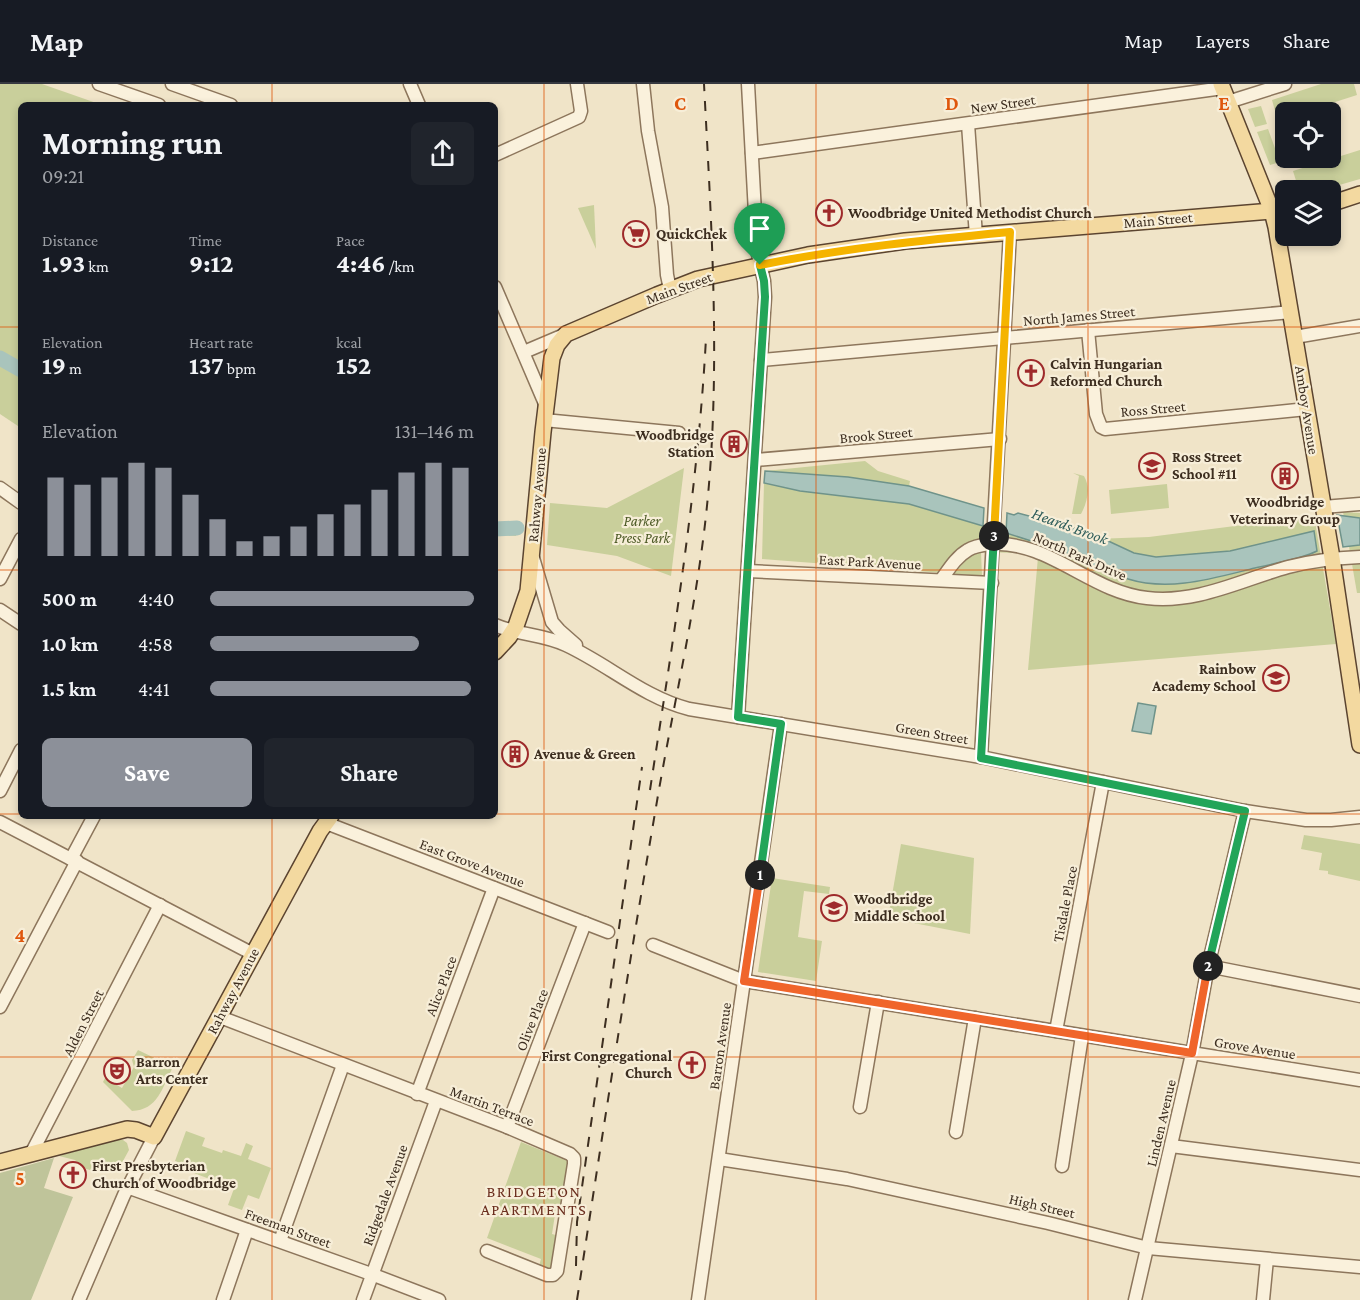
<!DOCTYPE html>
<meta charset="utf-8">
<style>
:root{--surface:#171b24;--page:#20242c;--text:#f1f3f6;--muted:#9ea1a6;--line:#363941;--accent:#8c9099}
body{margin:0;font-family:"Crimson Pro",serif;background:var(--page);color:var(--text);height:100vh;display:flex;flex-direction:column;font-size:22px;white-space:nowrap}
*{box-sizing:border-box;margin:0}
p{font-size:20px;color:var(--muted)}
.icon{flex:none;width:33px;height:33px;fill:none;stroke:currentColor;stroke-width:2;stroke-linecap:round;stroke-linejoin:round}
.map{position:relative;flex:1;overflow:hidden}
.side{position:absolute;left:18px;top:18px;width:480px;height:717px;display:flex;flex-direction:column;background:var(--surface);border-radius:9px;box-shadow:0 3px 9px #0003}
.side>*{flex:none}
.controls{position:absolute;left:1275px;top:18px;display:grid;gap:12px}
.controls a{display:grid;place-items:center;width:66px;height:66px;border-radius:9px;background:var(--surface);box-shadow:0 3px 9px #0003;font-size:30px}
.pin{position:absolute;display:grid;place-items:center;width:51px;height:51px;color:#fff;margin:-62px -26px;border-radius:50% 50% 50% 0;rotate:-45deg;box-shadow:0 0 6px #0007}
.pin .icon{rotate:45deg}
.km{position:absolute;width:30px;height:30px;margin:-15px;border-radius:50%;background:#222;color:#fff;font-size:16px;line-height:30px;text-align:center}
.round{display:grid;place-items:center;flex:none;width:63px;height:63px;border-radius:9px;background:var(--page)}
.head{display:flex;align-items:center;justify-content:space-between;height:102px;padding:0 24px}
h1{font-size:33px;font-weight:700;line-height:45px}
.stats{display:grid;grid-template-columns:repeat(3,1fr);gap:9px;height:102px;padding:6px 24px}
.stats div{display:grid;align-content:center}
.stats b{font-size:26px;font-weight:700}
.stats small{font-size:16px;font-weight:400}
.stats p{font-size:16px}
.chart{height:168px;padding:12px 24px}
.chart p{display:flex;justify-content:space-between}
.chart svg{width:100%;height:108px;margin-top:6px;stroke:var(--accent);stroke-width:6}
.primary-button{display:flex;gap:12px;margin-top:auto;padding:12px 24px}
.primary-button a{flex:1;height:69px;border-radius:9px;background:var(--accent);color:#fff;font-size:24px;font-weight:700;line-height:69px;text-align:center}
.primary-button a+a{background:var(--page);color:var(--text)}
ul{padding:0 24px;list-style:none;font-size:20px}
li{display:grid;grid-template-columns:96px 72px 1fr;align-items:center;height:45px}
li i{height:15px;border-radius:8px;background:var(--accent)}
header{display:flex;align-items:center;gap:36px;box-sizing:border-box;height:84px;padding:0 30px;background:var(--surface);border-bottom:2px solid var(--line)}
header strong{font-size:28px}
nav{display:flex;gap:33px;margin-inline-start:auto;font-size:21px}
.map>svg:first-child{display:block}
.green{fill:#c9cf9b}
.cemetery{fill:#bfc49a}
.water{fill:#a9c4bc;stroke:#6f938a;stroke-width:1.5}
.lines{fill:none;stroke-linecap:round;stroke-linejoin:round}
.river{stroke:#a9c4bc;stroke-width:15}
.minor-casing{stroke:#8d765c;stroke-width:15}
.major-casing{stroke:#5b4430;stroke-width:18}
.minor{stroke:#faf1dc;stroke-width:12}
.major{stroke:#f3d9a0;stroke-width:15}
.rail{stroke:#3d2e20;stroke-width:2;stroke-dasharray:10 10;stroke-linecap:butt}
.split-1-casing{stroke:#fff;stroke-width:12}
.split-2-casing{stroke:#fff;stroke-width:12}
.split-3-casing{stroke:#fff;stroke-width:12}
.split-4-casing{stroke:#fff;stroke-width:12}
.split-1{stroke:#22a559;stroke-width:8}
.split-2{stroke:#f0652b;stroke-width:8}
.split-3{stroke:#22a559;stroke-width:8}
.split-4{stroke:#f5b400;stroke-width:8}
.grid{fill:none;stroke:#df570d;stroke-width:1.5;stroke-opacity:0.55}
.labels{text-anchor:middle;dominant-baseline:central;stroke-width:4.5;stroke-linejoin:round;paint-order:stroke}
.street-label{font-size:15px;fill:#3d2e20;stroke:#f7eed8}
.poi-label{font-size:15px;font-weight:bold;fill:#3d2e20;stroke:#f7eed8;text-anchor:start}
.park-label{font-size:15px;font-style:italic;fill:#4d5a26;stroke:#f7eed8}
.water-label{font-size:16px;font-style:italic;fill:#2f5d5a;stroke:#f7eed8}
.neighbourhood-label{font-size:16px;letter-spacing:1.5px;fill:#6b2e1e;stroke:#f7eed8}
.grid-label{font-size:20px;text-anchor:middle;font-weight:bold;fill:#df570d;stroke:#f7eed8;stroke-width:4.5;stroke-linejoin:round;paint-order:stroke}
</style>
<header>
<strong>Map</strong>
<nav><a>Map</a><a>Layers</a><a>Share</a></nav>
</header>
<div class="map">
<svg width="1360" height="1216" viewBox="0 0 1360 1216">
<rect width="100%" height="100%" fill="#f0e4c8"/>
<g class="green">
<polygon points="0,0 42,0 102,21 21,21 21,344 0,330"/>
<polygon points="1321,0 1354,0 1357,11 1304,28 1286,28 1285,34 1278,37 1272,16"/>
<polygon points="1261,22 1267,40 1255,43 1248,25"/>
<polygon points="1268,45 1280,78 1270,81 1257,48"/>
<polygon points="1360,66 1360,95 1322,106 1299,106 1293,87"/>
<polygon points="594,121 596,165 578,124"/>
<polygon points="865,377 878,387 910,397 909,402 848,393 765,387"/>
<polygon points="684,384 671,492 617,472 547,461 550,419 607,424"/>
<path d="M 1073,389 L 1084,392 C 1091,404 1087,419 1081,430 L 1072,430 L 1079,392 Z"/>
<polygon points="764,399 800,407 909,420 1040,457 1149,453 1314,432 1336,560 1028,586 1038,473 1021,469 981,468 982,492 762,475"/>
<polygon points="1167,400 1169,424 1111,430 1109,406"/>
<polygon points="1343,428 1360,429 1360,509 1357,509"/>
<polygon points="495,438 517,438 516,452 495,451"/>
<polygon points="1304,751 1360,760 1360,797 1328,790 1328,787 1319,786 1322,769 1301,765"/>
<polygon points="901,760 974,774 970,850 888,834"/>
<polygon points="772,794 830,803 829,810 804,807 798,853 822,857 816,897 758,888"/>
<path d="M 138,966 L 173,983 C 162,1004 158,1026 132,1027 L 103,998 L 105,994 L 122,1004 L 134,983 L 132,976 Z"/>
<polygon points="186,1047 205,1054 202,1062 222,1069 223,1066 241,1072 246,1059 253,1062 248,1075 271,1084 259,1115 248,1111 242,1126 228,1121 236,1099 222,1094 220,1099 186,1086 187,1082 175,1077"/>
<polygon points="114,1056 123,1056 127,1059 129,1066 117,1088 97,1088 83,1084 75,1076 59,1072"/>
<polygon points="521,1058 570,1078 563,1124 556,1124 552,1150 559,1152 555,1183 550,1186 539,1182 541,1175 487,1154"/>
</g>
<polygon class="cemetery" points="54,1074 44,1104 73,1113 31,1216 0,1216 0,1089"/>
<g class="water">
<polygon points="765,387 848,393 909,402 984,424 983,442 909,420 800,407 764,399"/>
<path d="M 1007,429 L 1014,431 L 1018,429 L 1089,448 L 1134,469 L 1156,473 L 1230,467 L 1314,447 L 1317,467 C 1299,476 1275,479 1255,484 C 1214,494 1170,508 1128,495 C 1103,488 1080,476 1056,464 L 1055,469 L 1045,466 L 1044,461 L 1006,449 Z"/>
<polygon points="1337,431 1360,434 1360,461 1343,463"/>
<polygon points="1138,619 1156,622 1151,650 1132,647"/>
</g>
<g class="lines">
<g class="river">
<polyline points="0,274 21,286"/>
<polyline points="495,445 517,444"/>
</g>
<defs>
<g id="minor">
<polyline points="99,0 159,21"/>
<polyline points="172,0 231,21"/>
<polyline points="410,0 419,21"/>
<polyline points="643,0 648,47 662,123 667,191 670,205"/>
<polyline points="1228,18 1285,0"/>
<polyline points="968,40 976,152"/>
<polyline points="752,69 1223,4"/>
<polyline points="495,71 579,33 581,27 577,0"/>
<polyline points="495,203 546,322"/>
<polyline points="1088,246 1096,330 1101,343 1105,345 1307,325"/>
<polyline points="1295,253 1360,242"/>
<polyline points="524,268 564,251"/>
<polyline points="761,276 1291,228"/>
<polyline points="544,336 679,349"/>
<polyline points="755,376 1000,355"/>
<polyline points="0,404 21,419"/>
<polyline points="1323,423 1360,420"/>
<polyline points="533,474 552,538 559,546 576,561"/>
<polyline points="748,487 992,499"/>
<polyline points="0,495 21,455"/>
<path d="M 941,496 C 949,485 956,473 968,466 C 974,462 982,461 990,460 C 1049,456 1090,508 1147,514 C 1197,520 1241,496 1288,483 C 1311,477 1336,474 1360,473"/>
<polyline points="0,526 21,540"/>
<path d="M 495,541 C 518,551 543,550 566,561 C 609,581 643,613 689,625 L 981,673 L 1245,727 L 1306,736 L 1331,736 L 1360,733"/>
<polyline points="738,633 765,213 764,197 757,166 748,0"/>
<polyline points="981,673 1010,148"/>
<polyline points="0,707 21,666"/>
<polyline points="0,738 253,870"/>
<polyline points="326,739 608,848"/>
<polyline points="71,775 94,732"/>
<polyline points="653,861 744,897 1360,996"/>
<polyline points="1208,882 1360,912"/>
<polyline points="0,923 77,777"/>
<polyline points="220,933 507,1043 570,1070 574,1074 574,1080 557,1187 553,1191 547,1191 487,1167"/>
<polyline points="1056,947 1103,698"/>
<polyline points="417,1010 494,804"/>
<polyline points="860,1023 878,918"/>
<polyline points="507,1043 585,839"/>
<polyline points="956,1048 975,934"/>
<polyline points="1171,1062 1360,1086"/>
<polyline points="31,1070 160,821"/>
<polyline points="719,1075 847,1095 1048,1139 1148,1164 1360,1183"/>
<polyline points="1062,1082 1082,952"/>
<polyline points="127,1103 371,1190 439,1216"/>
<polyline points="280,1157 343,981"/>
<polyline points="79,1216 124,1111 154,1053"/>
<polyline points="223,1216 247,1146"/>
<polyline points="363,1216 436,1017"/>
<polyline points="698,1216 781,640"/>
<polyline points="1135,1216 1192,970 1208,882 1245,727"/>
<polyline points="1263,1216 1267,1175"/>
</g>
<g id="major">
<polyline points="1221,0 1272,127 1276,143 1332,474 1360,661"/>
<polyline points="1330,120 1360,110"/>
<polyline points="495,568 509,553 516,542 528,507 543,348 552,274 557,261 566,250 657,211 698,195 808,171 905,157 1272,127 1286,121"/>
<polyline points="0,1078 127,1045 136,1046 154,1053 320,747 331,732"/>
</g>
</defs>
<use href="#minor" class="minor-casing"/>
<use href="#major" class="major-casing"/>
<use href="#minor" class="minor"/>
<use href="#major" class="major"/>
<g class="rail">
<path d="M 650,706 C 673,556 698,405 706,254"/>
<polyline points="576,1182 577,1138 642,683"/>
<path d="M 577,1216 C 602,1053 627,891 655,729 C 673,620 700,511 709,400 C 720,268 711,133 704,0"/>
</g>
</g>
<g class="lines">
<defs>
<polyline id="split-1" points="760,181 764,197 765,213 738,633 781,640 760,791"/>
<polyline id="split-2" points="760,791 744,897 1192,969 1208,882"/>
<polyline id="split-3" points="994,452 981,674 1245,727 1208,882"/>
<path id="split-4" d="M 760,181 C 844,164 925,156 1010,148 L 994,452"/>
</defs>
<use href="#split-1" class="split-1-casing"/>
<use href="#split-2" class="split-2-casing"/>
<use href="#split-3" class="split-3-casing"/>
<use href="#split-4" class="split-4-casing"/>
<use href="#split-1" class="split-1"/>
<use href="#split-2" class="split-2"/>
<use href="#split-3" class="split-3"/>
<use href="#split-4" class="split-4"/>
</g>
<path class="grid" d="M 272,0 L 272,21M 544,0 L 544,1216M 816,0 L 816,1216M 1088,0 L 1088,1216M 0,243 L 21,243M 495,243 L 1360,243M 0,486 L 21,486M 495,486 L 1360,486M 0,730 L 21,730M 495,730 L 1360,730M 272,732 L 272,1216M 0,973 L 1360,973"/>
<defs>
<symbol id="church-ring" viewBox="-11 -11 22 22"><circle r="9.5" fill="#f7eed8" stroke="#9e2a2b" stroke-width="1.5"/><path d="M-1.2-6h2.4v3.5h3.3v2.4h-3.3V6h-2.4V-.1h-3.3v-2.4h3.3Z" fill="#9e2a2b"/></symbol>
<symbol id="supermarket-ring" viewBox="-11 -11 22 22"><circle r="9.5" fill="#f7eed8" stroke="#9e2a2b" stroke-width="1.5"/><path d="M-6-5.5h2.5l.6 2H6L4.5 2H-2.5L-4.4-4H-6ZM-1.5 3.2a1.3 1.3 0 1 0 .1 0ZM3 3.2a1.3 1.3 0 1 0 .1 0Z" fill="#9e2a2b"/></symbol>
<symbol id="building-ring" viewBox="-11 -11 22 22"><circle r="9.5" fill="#f7eed8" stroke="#9e2a2b" stroke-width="1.5"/><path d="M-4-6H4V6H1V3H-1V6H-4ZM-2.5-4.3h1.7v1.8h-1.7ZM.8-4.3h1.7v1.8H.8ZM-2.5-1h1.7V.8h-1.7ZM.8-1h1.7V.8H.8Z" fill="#9e2a2b"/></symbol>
<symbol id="school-ring" viewBox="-11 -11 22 22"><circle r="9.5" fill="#f7eed8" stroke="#9e2a2b" stroke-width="1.5"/><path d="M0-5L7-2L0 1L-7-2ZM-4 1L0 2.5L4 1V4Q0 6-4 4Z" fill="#9e2a2b"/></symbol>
<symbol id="theatre-ring" viewBox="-11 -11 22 22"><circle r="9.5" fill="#f7eed8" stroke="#9e2a2b" stroke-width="1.5"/><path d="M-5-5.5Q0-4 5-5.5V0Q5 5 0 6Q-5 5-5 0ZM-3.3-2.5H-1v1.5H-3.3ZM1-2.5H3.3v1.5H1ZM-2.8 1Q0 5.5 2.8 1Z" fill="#9e2a2b"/></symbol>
</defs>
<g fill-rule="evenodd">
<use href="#church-ring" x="814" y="114" width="30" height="30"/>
<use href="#supermarket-ring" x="621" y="135" width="30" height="30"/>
<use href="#church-ring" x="1016" y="274" width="30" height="30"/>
<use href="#building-ring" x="719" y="345" width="30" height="30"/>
<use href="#school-ring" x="1137" y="367" width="30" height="30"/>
<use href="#building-ring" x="1270" y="377" width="30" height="30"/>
<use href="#school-ring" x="1261" y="579" width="30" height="30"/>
<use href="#building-ring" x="500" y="655" width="30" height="30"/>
<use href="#school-ring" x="819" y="809" width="30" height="30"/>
<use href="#church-ring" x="677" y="966" width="30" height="30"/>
<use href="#theatre-ring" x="102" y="972" width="30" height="30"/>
<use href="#church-ring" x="58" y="1076" width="30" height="30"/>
</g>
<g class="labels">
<g class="street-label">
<text transform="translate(1003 20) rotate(-8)">New Street</text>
<text transform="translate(1158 136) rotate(-5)">Main Street</text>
<text transform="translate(679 204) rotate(-20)">Main Street</text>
<text transform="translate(1079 232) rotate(-5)">North James Street</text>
<text transform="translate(1153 325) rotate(-5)">Ross Street</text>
<text transform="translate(1307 326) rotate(81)">Amboy Avenue</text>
<text transform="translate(876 351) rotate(-5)">Brook Street</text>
<text transform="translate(537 411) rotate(-85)">Rahway Avenue</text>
<text transform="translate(1080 472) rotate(24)">North Park Drive</text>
<text transform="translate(870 478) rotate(3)">East Park Avenue</text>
<text transform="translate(932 649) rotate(10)">Green Street</text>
<text transform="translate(472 779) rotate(21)">East Grove Avenue</text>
<text transform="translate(1065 820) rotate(-79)">Tisdale Place</text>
<text transform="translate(441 902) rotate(-69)">Alice Place</text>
<text transform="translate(233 907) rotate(-62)">Rahway Avenue</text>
<text transform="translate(532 936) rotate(-69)">Olive Place</text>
<text transform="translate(83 939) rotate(-63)">Alden Street</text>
<text transform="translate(720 962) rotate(-82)">Barron Avenue</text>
<text transform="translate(1255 964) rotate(9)">Grove Avenue</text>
<text transform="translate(492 1022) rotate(21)">Martin Terrace</text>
<text transform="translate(1161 1039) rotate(-77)">Linden Avenue</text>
<text transform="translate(385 1111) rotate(-70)">Ridgedale Avenue</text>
<text transform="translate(1042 1122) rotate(13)">High Street</text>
<text transform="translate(288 1144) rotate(20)">Freeman Street</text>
</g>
<g class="poi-label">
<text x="848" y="129">Woodbridge United Methodist Church</text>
<text x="656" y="150">QuickChek</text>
<text x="1050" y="280">Calvin Hungarian<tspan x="1050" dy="17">Reformed Church</tspan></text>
<text x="714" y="351" text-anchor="end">Woodbridge<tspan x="714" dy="17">Station</tspan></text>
<text x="1172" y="373">Ross Street<tspan x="1172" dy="17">School #11</tspan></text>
<text x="1285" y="418" text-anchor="middle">Woodbridge<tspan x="1285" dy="17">Veterinary Group</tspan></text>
<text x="1256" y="585" text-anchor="end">Rainbow<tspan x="1256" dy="17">Academy School</tspan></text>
<text x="534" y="670">Avenue &amp; Green</text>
<text x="854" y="815">Woodbridge<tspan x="854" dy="17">Middle School</tspan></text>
<text x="672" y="972" text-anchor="end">First Congregational<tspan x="672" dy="17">Church</tspan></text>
<text x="136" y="978">Barron<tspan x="136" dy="17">Arts Center</tspan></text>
<text x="92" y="1082">First Presbyterian<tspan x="92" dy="17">Church of Woodbridge</tspan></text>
</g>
<g class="park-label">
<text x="642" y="437">Parker<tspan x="642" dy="17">Press Park</tspan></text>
</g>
<g class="water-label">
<text transform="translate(1070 442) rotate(20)">Heards Brook</text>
</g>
<g class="neighbourhood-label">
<text x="534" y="1107">BRIDGETON<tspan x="534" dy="18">APARTMENTS</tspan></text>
</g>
</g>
<g class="grid-label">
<text x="680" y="26">C</text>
<text x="952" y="26">D</text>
<text x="1224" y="26">E</text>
<text x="20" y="858">4</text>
<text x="20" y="1101">5</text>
</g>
</svg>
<div class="controls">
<a><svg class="icon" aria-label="locate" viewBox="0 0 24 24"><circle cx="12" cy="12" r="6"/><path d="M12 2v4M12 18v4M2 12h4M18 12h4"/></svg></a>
<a><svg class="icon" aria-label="layers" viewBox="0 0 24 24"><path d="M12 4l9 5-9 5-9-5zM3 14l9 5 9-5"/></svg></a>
</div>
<div class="pin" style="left:760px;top:181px;background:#1e9e55"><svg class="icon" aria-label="arrive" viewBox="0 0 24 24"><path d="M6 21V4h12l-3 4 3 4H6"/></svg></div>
<b class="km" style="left:760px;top:791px">1</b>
<b class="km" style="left:1208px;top:882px">2</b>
<b class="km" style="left:994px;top:452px">3</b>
<section class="side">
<div class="head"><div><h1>Morning run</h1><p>09:21</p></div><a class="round"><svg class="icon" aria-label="share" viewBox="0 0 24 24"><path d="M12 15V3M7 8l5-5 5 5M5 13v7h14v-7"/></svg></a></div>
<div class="stats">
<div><p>Distance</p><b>1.93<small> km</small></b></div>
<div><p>Time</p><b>9:12</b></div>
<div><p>Pace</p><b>4:46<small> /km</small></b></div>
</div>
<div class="stats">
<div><p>Elevation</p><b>19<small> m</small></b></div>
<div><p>Heart rate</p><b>137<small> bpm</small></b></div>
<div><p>kcal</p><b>152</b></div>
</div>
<div class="chart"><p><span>Elevation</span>131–146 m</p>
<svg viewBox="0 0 160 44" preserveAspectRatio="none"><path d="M5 44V12M15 44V15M25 44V12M35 44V6M45 44V8M55 44V19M65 44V29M75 44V38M85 44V36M95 44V32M105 44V27M115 44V23M125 44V17M135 44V10M145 44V6M155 44V8"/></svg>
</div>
<ul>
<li><b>500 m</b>4:40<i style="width:100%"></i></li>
<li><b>1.0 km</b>4:58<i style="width:79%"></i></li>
<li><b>1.5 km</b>4:41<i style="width:99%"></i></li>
</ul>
<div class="primary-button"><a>Save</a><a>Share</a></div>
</section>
</div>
